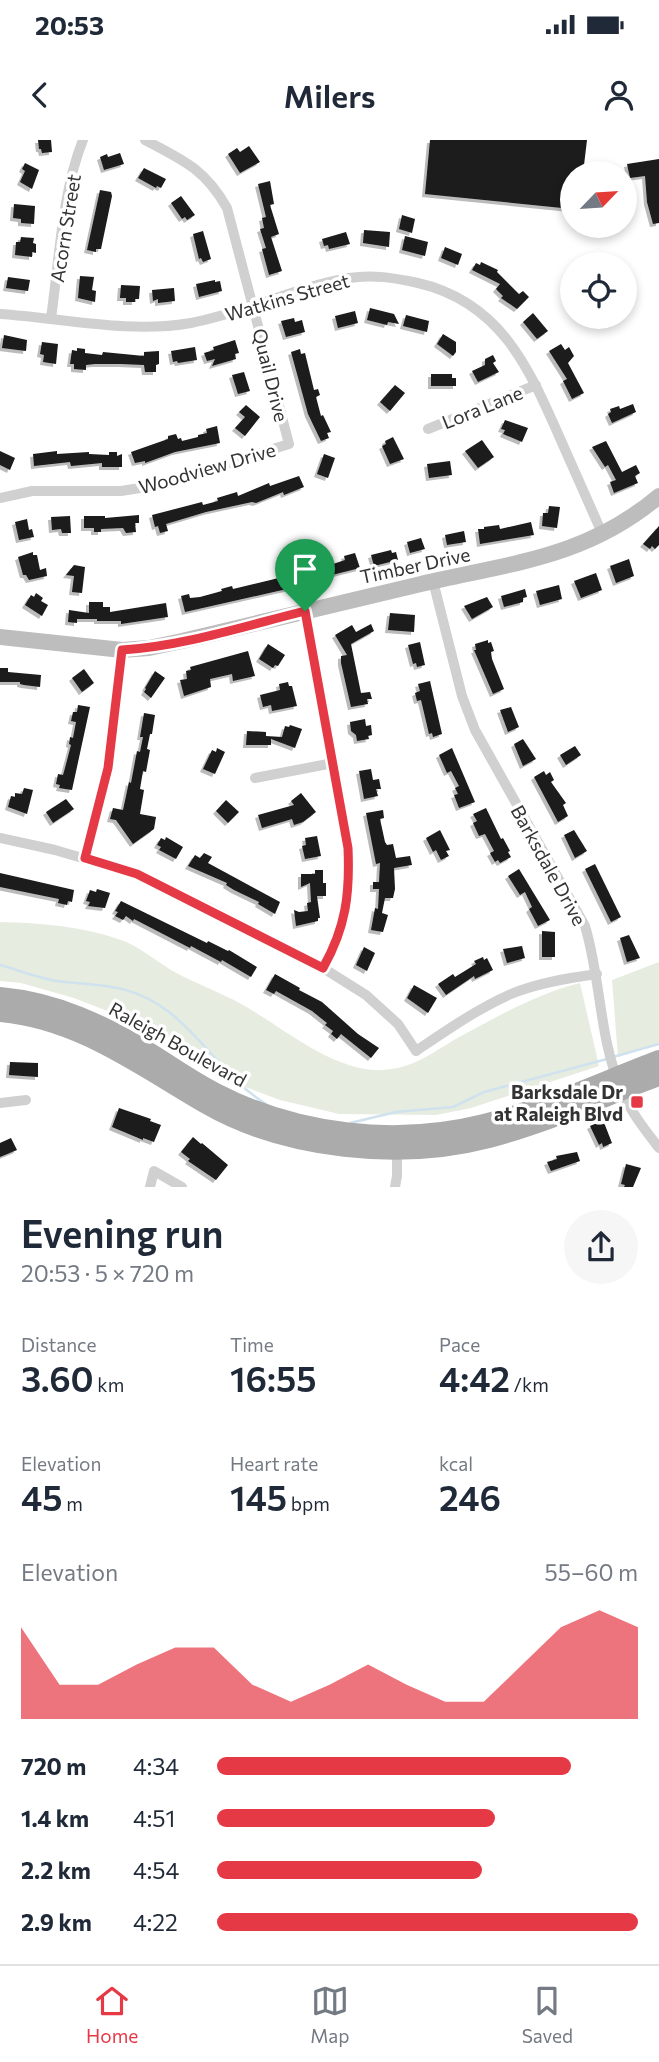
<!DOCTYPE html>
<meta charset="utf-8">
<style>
:root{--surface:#fff;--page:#f6f6f7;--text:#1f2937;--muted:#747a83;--line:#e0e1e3;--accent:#e63946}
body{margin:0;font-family:Commissioner,sans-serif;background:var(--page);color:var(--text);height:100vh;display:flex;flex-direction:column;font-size:26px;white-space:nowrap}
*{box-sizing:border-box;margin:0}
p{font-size:23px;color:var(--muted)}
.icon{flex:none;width:38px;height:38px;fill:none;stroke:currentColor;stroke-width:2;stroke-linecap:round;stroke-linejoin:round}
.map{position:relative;height:1047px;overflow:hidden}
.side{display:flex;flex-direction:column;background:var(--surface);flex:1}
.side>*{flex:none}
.needle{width:46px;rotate:65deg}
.tools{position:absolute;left:560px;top:21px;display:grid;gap:14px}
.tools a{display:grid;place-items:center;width:77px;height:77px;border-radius:50%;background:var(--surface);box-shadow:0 4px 10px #0003;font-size:35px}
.pin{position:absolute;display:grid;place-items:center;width:60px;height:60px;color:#fff;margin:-72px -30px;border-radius:50% 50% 50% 0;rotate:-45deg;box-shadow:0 0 7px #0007}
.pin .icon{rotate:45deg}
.round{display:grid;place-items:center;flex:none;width:74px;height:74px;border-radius:37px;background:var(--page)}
.head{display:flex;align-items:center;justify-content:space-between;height:119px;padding:0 21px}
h1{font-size:38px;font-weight:600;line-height:52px}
.stats{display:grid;grid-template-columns:repeat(3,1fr);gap:10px;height:119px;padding:7px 21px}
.stats div{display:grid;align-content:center}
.stats b{font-size:35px;font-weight:600}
.stats small{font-size:19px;font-weight:400}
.stats p{font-size:19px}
.chart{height:196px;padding:14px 21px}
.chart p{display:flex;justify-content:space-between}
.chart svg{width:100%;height:126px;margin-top:7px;fill:var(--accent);opacity:.7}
ul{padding:0 21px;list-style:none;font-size:23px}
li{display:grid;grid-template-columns:112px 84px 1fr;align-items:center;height:52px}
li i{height:18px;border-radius:9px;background:var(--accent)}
.status{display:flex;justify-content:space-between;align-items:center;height:49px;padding:0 35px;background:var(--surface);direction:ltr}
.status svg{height:19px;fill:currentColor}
header{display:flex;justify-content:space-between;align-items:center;height:91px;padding:0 21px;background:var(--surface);font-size:32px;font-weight:600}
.tab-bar{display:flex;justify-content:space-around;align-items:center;height:98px;border-top:2px solid var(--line);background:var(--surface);font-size:19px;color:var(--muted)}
.tab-bar a{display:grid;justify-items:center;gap:4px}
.tab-bar .selected{color:var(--accent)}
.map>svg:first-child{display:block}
.green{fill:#e6ecdf}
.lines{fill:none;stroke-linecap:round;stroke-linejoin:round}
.stream{stroke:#cfe2ee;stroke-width:2.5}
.building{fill:#1a1a1a;filter:url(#shadow)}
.street{stroke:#d0d0d0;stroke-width:10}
.secondary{stroke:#bdbdbd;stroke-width:16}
.primary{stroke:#ababab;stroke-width:18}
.route-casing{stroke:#fff;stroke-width:14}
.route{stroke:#e63946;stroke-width:9}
.poi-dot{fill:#e63946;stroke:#fff;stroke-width:2.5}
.labels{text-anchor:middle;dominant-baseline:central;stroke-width:7;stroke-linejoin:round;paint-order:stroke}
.street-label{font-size:19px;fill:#333;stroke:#fff}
.poi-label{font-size:19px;font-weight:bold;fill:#333;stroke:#fff;text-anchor:end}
</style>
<div class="status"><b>20:53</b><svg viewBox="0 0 49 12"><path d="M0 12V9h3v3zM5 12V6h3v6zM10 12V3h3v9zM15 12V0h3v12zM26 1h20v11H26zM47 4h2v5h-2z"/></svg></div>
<header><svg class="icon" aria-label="back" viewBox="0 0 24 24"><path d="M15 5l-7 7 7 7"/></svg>Milers<svg class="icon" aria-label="person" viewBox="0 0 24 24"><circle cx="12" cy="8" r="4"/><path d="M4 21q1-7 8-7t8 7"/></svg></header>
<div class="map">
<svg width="659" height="1047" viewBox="0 0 659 1047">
<defs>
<filter id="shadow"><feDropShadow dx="-3" dy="3" stdDeviation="0" flood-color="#0004"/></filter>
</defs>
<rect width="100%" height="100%" fill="#fff"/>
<g class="green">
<path d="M 0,782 C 41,783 82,786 121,800 C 138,806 155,820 171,830 C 194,843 220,852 243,865 C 282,887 334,932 381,930 C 415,929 435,910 463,895 C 500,875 539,853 580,843 L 599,926 L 471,968 L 436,975 L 339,974 L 280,960 L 229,941 L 110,872 L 74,858 L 21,843 L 0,841 Z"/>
<polygon points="659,822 659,903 618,917 612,840"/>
</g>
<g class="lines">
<g class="stream">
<path d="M 0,825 C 18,830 38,838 57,841 C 102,847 129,842 169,872 C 204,899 228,941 266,964"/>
<polyline points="613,917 659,904"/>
<polyline points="350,983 396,972 453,967 484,952 607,919"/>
</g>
</g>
<g class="building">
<polygon points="38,0 51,0 52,12 42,13 41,9 39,9"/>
<polygon points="430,0 587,0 584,25 603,29 603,32 572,33 572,69 425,54"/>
<polygon points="249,6 260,22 240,33 228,14 237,8 240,12"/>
<polygon points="120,13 124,24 104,30 100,17 107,14 108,17"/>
<polygon points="659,19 659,83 653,84 647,62 645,36 630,38 627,24"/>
<polygon points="25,23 39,30 32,49 20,42 25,31 22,29"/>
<polygon points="144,28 166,39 161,48 157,46 156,48 138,38"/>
<polygon points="270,41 274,64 270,65 279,94 271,97 282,131 269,135 262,109 266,108 260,89 264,88 262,78 266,77 258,44"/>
<polygon points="100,50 111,52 112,56 101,109 96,109 96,112 87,110"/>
<polygon points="181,56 195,75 187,80 185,77 182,79 171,63"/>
<polygon points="14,64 35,66 34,84 21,83 21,79 13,78"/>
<polygon points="402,75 415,79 412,93 399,89"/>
<polygon points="364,90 390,92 389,107 363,103"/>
<polygon points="203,91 211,119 203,122 201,118 199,119 193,94"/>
<polygon points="346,92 350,104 329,109 328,105 324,106 322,99"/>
<polygon points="405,96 428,102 425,116 402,110"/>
<polygon points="21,97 34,98 33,103 36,104 36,113 32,112 32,117 15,115 16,102 20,102"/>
<polygon points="445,107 462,114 458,125 441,118"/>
<polygon points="481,122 498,130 497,132 519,154 523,151 529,157 517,169 501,158 503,156 496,149 500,144 472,130 476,123 480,125"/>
<polygon points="80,136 94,137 92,150 96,151 95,162 78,158"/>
<polygon points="8,137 30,140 28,151 6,148"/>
<polygon points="215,140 215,142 220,141 222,151 199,157 196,144"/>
<polygon points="121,145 140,146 139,159 135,159 135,162 126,162 126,158 120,158"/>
<polygon points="174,148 175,161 158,163 158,159 153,161 152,150"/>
<polygon points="370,168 394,174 399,184 388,182 387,185 367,180"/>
<polygon points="355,171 358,183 338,188 335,176"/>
<polygon points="533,173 548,191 537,199 523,182"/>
<polygon points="406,175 429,181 427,192 403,186"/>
<polygon points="294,178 295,182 302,180 305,192 286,197 281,181"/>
<polygon points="443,194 456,202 456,212 453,216 437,204"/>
<polygon points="4,195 27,200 26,211 2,208"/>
<polygon points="235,200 239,213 235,214 236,219 212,226 215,219 207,221 204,213 214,210 213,207"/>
<polygon points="42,202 58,204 56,224 43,222 44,215 40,214"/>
<polygon points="561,204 565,210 569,207 574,216 568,223 584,253 572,259 563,241 567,239 549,211"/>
<polygon points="195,207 197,220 178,223 177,221 173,222 171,211"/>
<polygon points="77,208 85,209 85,213 102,215 103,212 144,216 144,212 159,211 159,224 156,225 156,232 145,232 144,225 121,224 95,224 86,225 86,230 74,229 74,224 70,224 72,210 77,211"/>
<polygon points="300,209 301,214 305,213 314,250 318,249 320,255 316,257 321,276 323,275 331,292 327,293 329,298 321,301 308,274 291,212"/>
<polygon points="493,215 496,221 493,223 499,232 478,242 472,231 485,225 485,219"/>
<polygon points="244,232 250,251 238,254 232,235"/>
<polygon points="431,234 452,234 452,238 456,238 456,246 431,246"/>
<polygon points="395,245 405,253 390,271 380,262"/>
<polygon points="633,264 636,272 612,283 608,274 611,272 610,269 619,266 620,269"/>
<polygon points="246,265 260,277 245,296 235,288 245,277 239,272"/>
<polygon points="505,280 528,288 522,302 503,294 505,290 501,289"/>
<polygon points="217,286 220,303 175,312 145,323 145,321 135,323 131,312 168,299 168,296 176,294 178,299 181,298 182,301 198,297 198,295 207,293 206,289"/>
<polygon points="393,297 404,319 390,324 382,306 386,304 385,301"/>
<polygon points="482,300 494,317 478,328 465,311"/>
<polygon points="606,301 622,332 636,325 640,333 635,336 638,343 614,353 610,342 616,340 608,325 605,327 592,307"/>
<polygon points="0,311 15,318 10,330 0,325"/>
<polygon points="57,311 57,314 89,312 89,314 109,315 109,312 117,312 117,316 122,314 122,327 102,327 102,323 71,326 70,322 34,326 33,314"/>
<polygon points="324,314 335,318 328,338 317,334"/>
<polygon points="450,321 452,335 429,338 427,324"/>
<polygon points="299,336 304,347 284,355 283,352 256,363 252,362 206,372 166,384 168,391 160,393 158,386 155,387 152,375 202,362 203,365 218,361 217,358 237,352 238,356 269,343 270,346"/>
<polygon points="549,366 560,367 557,388 542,386 543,373 548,373"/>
<polygon points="139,375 139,383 135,383 136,392 126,393 123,388 101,389 101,392 94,392 94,388 84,388 84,376 105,376 105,378"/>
<polygon points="70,376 71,393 62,393 61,389 52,390 51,377"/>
<polygon points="27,379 29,390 32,389 34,397 19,400 15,382"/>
<polygon points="531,382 534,395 480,404 478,389 484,389 484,387 499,385 500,389"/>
<polygon points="659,386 659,405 655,409 652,406 650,409 643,404"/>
<polygon points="464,391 466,402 447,405 445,395"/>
<polygon points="421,398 425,409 410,413 407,402"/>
<polygon points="391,410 392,413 396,412 398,420 374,426 371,415"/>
<polygon points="33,412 33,415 37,415 40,430 46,428 47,436 29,440 26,435 23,435 18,417"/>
<polygon points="355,413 360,428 296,444 297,447 278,451 185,472 181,456 189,454 190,458 200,457 222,451 221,449 232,446 233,449 324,427 345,420 344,416"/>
<polygon points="629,419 634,436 616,443 610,426"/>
<polygon points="74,425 85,427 82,453 72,452 74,436 66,435"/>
<polygon points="596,433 602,450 581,458 574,441"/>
<polygon points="559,445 562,459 540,465 536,451"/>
<polygon points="525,449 527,457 523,458 523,462 504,467 501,456"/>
<polygon points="36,453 43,458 41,461 48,465 42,476 25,465 31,455 34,457"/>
<polygon points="487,457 493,467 472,479 464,466"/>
<polygon points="89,462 103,462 103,467 110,467 110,472 166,463 168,477 121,484 121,481 97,481 97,479 77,479 77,483 68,482 69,470 89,473"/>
<polygon points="390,473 415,475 414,492 388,490"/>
<polygon points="371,484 374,491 351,504 361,553 370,552 372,559 367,559 368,564 351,567 341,523 341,516 347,515 335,495 352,485 356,492"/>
<polygon points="488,500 488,503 491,502 494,511 491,512 492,519 504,549 493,554 474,510 476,510 475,504"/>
<polygon points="420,502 425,525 417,527 416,523 413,524 408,505"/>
<polygon points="268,504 285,515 278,526 275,525 273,528 259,519"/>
<polygon points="248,511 255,536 233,541 232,534 210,539 211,547 184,556 180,540 187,539 186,531 191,530 190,527"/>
<polygon points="0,528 8,528 8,532 41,535 40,547 24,545 20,544 20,542 0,542"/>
<polygon points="84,529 94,543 82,552 72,538"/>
<polygon points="155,531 165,538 151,558 144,552 146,549 145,548"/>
<polygon points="430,541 442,594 433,597 432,593 429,594 421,560 417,561 415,553 420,551 418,544"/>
<polygon points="288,542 289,546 292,546 297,566 272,571 271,565 263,567 260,555 280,550 279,544"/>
<polygon points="78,565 90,567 72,650 59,648 60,645 56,644 58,634 63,635 65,628 71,605 69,604 70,597 73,598 76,582 71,581 73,572 77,572"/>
<polygon points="511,567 519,587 508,592 500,570"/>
<polygon points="144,573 155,575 152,594 150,594 147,609 150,610 146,632 143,631 140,649 144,650 140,674 156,677 154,689 133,704 116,680 110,679 113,668 123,670 129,642 131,643 137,611 140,612 143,597 140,597"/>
<polygon points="365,579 366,586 371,585 372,595 368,596 369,599 357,601 356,595 351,591 350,582"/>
<polygon points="290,585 302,589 295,608 271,599 271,605 246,605 247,591 266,592 266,596 282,597 285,586 289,587"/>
<polygon points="523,599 536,619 523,626 514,604"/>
<polygon points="575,606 581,615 566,625 560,615"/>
<polygon points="217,608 225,612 215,634 203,629 212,610 216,612"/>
<polygon points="452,608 475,662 459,668 454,655 458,654 455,648 459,646 451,631 447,633 439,615"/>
<polygon points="371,629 373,640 379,639 381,649 376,649 378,656 364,659 359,631"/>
<polygon points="544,631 546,635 550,632 554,640 551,642 566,663 563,665 568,676 558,682 534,637"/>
<polygon points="24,648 33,650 27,674 8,667 11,656 15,657 15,653 22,654"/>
<polygon points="301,653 316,672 303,682 294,685 292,679 262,688 258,675 294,665 291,661"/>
<polygon points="66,659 74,669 53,683 46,672"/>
<polygon points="226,660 239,672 228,683 216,671"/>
<polygon points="486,668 501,699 503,698 510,711 508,712 511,717 500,723 498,720 495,722 490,713 494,711 485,694 479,696 473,683 477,681 473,674"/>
<polygon points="383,670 384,678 380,679 385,702 387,705 393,704 396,718 410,716 412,725 394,728 395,749 393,758 385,758 382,773 388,775 383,792 371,790 375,768 378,769 379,749 373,749 373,742 379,742 380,723 376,724 366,673"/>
<polygon points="440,690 450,710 446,711 449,716 441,720 436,710 433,712 426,698"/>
<polygon points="574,690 587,711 575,718 564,695"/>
<polygon points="317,696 321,716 305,719 302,706 306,705 305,698"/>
<polygon points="166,697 183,707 176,719 159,710 161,707 157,705 161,698 165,700"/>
<polygon points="204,713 212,717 208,723 280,762 275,774 258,764 259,762 234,750 226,745 227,743 188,726 195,715 200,718"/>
<polygon points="595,724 621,777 611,782 585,729"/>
<polygon points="519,729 550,780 538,786 529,769 532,767 525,752 520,755 508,736"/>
<polygon points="315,730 323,730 323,743 326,743 326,756 317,756 320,778 318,778 318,781 296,786 294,770 299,772 308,771 307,763 311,762 310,743 301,747 301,734 315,734"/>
<polygon points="0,733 74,750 72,762 68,761 67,765 58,763 59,759 0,747"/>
<polygon points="97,749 110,753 105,768 88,766 90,762 86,761 90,750 96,752"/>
<polygon points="121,761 207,803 208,801 228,811 229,810 257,827 251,837 222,820 221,822 191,806 190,808 134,779 133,781 126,776 123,780 115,776 118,772 115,771"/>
<polygon points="542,791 555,792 555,817 542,817"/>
<polygon points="629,795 640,818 627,822 620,798"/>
<polygon points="522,806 525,818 507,823 503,809"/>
<polygon points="364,807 375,813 367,831 356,825"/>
<polygon points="483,817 484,820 487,818 493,830 475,839 474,836 446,855 438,844 453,834 455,837 476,824 474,821"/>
<polygon points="275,834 300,848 299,850 322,862 358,894 379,908 371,918 341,894 337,899 331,894 333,891 325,885 327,883 312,871 276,851 274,854 266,850"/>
<polygon points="414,845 437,858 428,873 407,858"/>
<polygon points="10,922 38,923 38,937 9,935"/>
<polygon points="119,968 151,979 150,981 161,985 154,1002 143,998 143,1000 112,987"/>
<polygon points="603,980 612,1003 603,1007 602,1003 599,1005 590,986"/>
<polygon points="193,997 201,1004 202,1003 228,1025 216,1040 188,1021 190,1019 181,1012"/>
<polygon points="11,998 17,1010 0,1017 0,1003"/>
<polygon points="577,1012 580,1021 551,1031 547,1022 557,1019 556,1016"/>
<polygon points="626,1024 641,1028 633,1047 624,1047 625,1045 621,1044"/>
</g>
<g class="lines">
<g class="street">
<path d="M 0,174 C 62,178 129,194 191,183 C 245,173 295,147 349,138 C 372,134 395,138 418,143 C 500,162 528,226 559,296 C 573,328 588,361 602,393"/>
<path d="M 51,178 C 59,122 62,52 83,0"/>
<polyline points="428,289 536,245"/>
<path d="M 0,358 L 32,351 L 121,351 L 159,345 L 289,304 L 227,68 C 205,29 183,20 145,0"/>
<path d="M 433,441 L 462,556 L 475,590 L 585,786 C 601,839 599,898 621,949 C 630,971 645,990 659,1008"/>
<path d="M 305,471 L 348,708 C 349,754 346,787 323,828"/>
<polyline points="255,638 333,623"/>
<path d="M 0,698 L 55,710 L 137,734 L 207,767 L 323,828 L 366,855 L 398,884 L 416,911 C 447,890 477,869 511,854 C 537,843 568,838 597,834"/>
<polyline points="85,718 108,628 122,510"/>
<polyline points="0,963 26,960"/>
<polyline points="150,1047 154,1031 182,1047"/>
<polyline points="395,1047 397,1036 397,1007"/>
</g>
<path class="secondary" d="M 0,497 L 122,510 L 149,508 L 182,501 C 262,482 342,463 421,444 C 510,423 586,418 659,356"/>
<g class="primary">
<path d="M 0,856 C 56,861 105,884 152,913 C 173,926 194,941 216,952 C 297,994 396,1005 484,983 C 544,968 601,941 659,919"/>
<path d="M 0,873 C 79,880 140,927 206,965 C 286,1011 401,1022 489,999 C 547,984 603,958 659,937"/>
</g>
</g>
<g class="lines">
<defs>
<path id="route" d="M 305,471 L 348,708 C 350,754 346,787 323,828 L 137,734 L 85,718 L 108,628 L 122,510 C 184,506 245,486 305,471 Z"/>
</defs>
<use href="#route" class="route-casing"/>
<use href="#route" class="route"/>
</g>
<rect class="poi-dot" x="630" y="955" width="14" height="14" rx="3.5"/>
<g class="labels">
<g class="street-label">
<text transform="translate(65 88) rotate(-81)">Acorn Street</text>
<text transform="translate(287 157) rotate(-16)">Watkins Street</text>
<text transform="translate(271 235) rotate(76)">Quail Drive</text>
<text transform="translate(482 267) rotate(-22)">Lora Lane</text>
<text transform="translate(207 328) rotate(-16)">Woodview Drive</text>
<text transform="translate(415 425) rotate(-12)">Timber Drive</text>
<text transform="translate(549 725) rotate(61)">Barksdale Drive</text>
<text transform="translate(178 904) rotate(29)">Raleigh Boulevard</text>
</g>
<g class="poi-label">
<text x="623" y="951">Barksdale Dr<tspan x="623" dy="22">at Raleigh Blvd</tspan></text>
</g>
</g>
</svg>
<div class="tools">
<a><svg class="needle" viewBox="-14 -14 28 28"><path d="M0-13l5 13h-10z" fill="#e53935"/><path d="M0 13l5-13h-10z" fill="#747a83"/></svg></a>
<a><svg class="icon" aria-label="locate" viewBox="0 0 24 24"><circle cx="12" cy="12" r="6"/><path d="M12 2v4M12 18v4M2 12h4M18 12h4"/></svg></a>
</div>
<div class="pin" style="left:305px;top:471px;background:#1e9e55"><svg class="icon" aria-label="arrive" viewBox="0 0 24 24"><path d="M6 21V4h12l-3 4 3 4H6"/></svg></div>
</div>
<section class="side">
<div class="head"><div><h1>Evening run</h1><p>20:53 · 5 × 720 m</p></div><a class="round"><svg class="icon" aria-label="share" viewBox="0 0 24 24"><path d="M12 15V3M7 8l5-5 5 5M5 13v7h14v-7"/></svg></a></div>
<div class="stats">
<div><p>Distance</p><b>3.60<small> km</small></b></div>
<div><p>Time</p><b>16:55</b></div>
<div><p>Pace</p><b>4:42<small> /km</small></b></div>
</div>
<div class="stats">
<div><p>Elevation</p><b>45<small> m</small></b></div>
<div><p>Heart rate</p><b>145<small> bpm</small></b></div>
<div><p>kcal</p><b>246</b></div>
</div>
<div class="chart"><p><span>Elevation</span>55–60 m</p>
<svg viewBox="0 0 160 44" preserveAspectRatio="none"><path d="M0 44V12L10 32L20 32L30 25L40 19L50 19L60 32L70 38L80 32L90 25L100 32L110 38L120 38L130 25L140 12L150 6L160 12V44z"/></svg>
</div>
<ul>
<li><b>720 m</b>4:34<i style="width:84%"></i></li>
<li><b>1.4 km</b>4:51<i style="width:66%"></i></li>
<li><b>2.2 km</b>4:54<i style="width:63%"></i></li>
<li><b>2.9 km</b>4:22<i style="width:100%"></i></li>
</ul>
</section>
<nav class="tab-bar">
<a class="selected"><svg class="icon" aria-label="home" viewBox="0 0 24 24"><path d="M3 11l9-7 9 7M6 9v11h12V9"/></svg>Home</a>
<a><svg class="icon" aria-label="map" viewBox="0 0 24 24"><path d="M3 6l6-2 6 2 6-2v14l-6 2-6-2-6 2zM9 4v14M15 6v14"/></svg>Map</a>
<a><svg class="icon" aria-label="saved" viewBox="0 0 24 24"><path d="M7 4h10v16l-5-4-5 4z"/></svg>Saved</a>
</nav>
